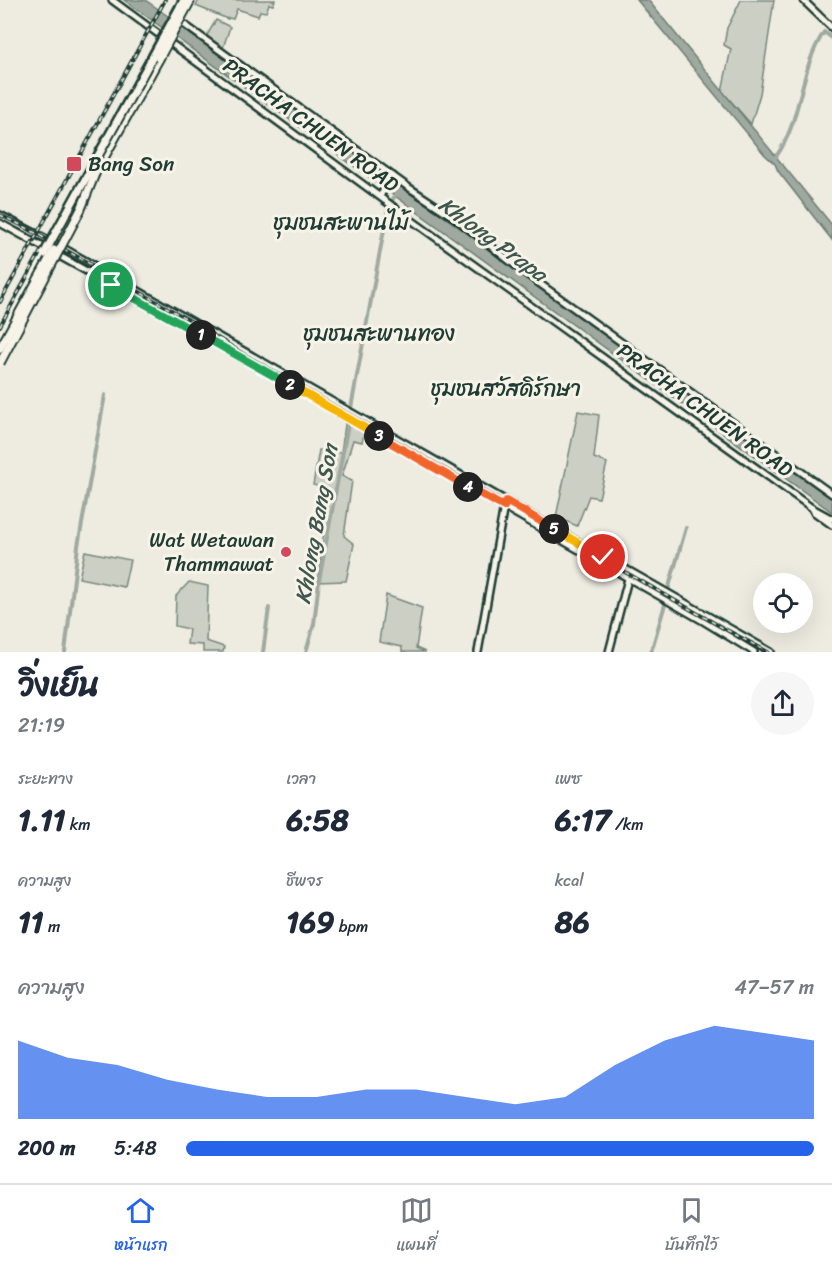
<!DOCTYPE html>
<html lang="th">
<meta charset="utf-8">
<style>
:root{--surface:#fff;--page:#f6f6f7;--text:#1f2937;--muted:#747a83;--line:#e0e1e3;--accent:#2563eb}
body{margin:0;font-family:Sriracha,"Playpen Sans Thai",sans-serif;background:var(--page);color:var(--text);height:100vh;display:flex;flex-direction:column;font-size:22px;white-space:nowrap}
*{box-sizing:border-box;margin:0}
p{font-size:20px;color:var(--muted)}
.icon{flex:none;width:33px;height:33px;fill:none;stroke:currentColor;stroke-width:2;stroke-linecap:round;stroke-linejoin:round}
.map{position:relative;height:652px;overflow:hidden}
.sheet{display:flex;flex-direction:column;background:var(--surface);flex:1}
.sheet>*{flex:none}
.buttons{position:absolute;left:753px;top:573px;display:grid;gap:12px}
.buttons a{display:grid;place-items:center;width:60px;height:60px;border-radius:50%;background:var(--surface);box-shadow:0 6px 24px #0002;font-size:30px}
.pin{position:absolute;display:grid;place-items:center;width:51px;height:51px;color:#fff;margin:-26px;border:3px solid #fff;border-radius:50%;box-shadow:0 2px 6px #0007}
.km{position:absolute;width:30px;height:30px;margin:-15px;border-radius:50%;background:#222;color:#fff;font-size:16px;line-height:30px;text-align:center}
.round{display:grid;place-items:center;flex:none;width:63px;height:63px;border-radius:32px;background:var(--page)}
.head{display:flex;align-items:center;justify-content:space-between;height:102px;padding:0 18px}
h1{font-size:33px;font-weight:700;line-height:45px}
.stats{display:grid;grid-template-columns:repeat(3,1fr);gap:9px;height:102px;padding:6px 18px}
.stats div{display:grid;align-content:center}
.stats b{font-size:30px;font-weight:700}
.stats small{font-size:16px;font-weight:400}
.stats p{font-size:16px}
.chart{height:168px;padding:12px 18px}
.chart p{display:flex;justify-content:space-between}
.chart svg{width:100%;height:108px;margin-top:6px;fill:var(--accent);opacity:.7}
ul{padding:0 18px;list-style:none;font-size:20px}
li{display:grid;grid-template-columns:96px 72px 1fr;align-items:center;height:45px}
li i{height:15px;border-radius:8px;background:var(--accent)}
.tab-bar{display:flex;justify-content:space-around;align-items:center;height:84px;border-top:2px solid var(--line);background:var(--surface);font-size:16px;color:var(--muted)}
.tab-bar a{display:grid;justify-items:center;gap:3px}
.tab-bar .on{color:var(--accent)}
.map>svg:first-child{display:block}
.green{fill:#cccfc4;stroke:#76867c;stroke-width:1.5}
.water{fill:#9fa99f;stroke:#6c7e74;stroke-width:1.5}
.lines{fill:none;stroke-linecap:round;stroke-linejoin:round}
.canal{stroke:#9fa99f;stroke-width:4}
.secondary-casing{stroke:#1f3d34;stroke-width:10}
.highway-casing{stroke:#1f3d34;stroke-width:11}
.secondary{stroke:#f7f3e8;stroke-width:5}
.highway{stroke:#f7f3e8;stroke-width:7}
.rail-casing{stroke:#1f3d34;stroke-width:4}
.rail{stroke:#f7f3e8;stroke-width:1.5;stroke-dasharray:4.5;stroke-linecap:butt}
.highway-bridge-casing{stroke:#1f3d34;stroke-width:11;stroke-linecap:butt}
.highway-bridge{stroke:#f7f3e8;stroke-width:7}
.split-1-casing{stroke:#fff;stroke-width:12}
.split-2-casing{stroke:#fff;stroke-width:12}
.split-3-casing{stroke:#fff;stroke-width:12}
.split-4-casing{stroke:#fff;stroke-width:12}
.split-5-casing{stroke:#fff;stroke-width:12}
.split-6-casing{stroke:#fff;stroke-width:12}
.split-1{stroke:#22a559;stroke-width:8}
.split-2{stroke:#22a559;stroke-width:8}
.split-3{stroke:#f5b400;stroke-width:8}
.split-4{stroke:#f0652b;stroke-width:8}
.split-5{stroke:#f0652b;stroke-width:8}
.split-6{stroke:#f5b400;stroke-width:8}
.poi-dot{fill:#d1495b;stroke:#f7f3e8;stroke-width:2}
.labels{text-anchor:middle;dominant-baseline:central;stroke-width:6;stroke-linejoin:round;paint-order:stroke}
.street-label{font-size:21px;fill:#1f3d34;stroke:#f7f3e8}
.poi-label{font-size:21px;fill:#1f3d34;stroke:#f7f3e8;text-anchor:start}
.neighbourhood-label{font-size:22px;fill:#1f3d34;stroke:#f7f3e8}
.water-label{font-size:22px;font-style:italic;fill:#3f584f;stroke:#f7f3e8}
</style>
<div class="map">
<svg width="832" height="652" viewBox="0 0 832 652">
<rect width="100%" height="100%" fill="#eeece1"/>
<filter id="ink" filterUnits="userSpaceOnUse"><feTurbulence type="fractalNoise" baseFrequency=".0167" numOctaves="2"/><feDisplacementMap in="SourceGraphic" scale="12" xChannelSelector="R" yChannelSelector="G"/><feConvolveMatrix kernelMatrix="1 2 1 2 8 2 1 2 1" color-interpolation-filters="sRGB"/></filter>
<g filter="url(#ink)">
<g class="green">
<polygon points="199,0 275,0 273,5 269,4 266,12 260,11 258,16 237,9 233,19 229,18 228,19 196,6"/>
<polygon points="741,0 774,0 760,94 751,124 722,91 731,49 724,45 727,28"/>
<polygon points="216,20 230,27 222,51 206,37"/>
<polygon points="578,411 599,415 594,458 607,463 599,498 589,496 577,526 556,517"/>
<polygon points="346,418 365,430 362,442 353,440 342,476 352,481 344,536 354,544 346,581 317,582 330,489 313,485 319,450 341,452"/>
<polygon points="85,551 130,560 124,587 79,578"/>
<polygon points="189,582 208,586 206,641 224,647 223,652 203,652 203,645 187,644 189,629 175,626 176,596"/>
<polygon points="386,595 422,608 416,648 425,652 402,652 402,647 379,642"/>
</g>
<g class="water">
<polygon points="124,0 145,0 154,6 832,498 832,512"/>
<polygon points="637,0 648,0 832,225 832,240 778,171 775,164 765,155"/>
</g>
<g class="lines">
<g class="canal">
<path d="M 775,158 C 803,120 798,71 824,32 L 832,38"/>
<polyline points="668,590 686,528"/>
<polyline points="65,652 78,546 105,395"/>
<polyline points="263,652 269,608"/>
<polyline points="306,652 314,624 319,581 388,208 397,192"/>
<polyline points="651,652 666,601"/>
</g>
<defs>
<g id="secondary">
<polyline points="112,0 410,219 812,508 832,519"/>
<polyline points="803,0 832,28"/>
<polyline points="178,20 408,187 455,218 525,273 832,494"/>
<polyline points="380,196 393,176"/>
<polyline points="0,215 58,245 771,652"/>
<polyline points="0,223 268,372 705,622 754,652"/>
<polyline points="812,508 814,512 832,525"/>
<polyline points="478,652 504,506"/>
<polyline points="609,652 628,579"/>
</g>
<g id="highway">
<polyline points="95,174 159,59"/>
<polyline points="0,335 44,254"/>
</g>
</defs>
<use href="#secondary" class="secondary-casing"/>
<use href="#highway" class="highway-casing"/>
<use href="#secondary" class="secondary"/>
<use href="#highway" class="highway"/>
<defs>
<g id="rail">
<polyline points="0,215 25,227 187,319 245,355 723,628 768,652"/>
<polyline points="0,302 165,0"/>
<polyline points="0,326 179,0"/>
</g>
</defs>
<use href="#rail" class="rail-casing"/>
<use href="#rail" class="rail"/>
<defs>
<g id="highway-bridge">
<polyline points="159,59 191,0"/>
<polyline points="44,254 184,0"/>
<polyline points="0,348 54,250"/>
<polyline points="0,363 81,209 95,174"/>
</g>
</defs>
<use href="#highway-bridge" class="highway-bridge-casing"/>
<use href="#highway-bridge" class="highway-bridge"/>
</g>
</g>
<g class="lines" filter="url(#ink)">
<defs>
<polyline id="split-1" points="111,285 201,335"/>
<polyline id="split-2" points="201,335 290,385"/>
<polyline id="split-3" points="290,385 379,436"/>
<polyline id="split-4" points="379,436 468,487"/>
<polyline id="split-5" points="468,487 504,507 506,501 554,529"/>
<polyline id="split-6" points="554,529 603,557"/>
</defs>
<use href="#split-1" class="split-1-casing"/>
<use href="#split-2" class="split-2-casing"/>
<use href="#split-3" class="split-3-casing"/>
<use href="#split-4" class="split-4-casing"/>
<use href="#split-5" class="split-5-casing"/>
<use href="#split-6" class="split-6-casing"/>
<use href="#split-1" class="split-1"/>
<use href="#split-2" class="split-2"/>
<use href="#split-3" class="split-3"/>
<use href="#split-4" class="split-4"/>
<use href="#split-5" class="split-5"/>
<use href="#split-6" class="split-6"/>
</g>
<g class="poi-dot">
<rect x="66" y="156" width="16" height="16" rx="3"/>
<circle cx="286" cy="552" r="6"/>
</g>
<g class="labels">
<g class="street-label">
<text transform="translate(311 125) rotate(36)">PRACHA CHUEN ROAD</text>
<text transform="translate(705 410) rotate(36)">PRACHA CHUEN ROAD</text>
</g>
<g class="poi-label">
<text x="88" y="164">Bang Son</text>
<text x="274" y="540" text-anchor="end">Wat Wetawan<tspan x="274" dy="24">Thammawat</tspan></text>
</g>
<g class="neighbourhood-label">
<text x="341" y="222">ชุมชนสะพานไม้</text>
<text x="379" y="333">ชุมชนสะพานทอง</text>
<text x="506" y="388">ชุมชนสวัสดิรักษา</text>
</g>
<g class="water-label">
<text transform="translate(493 239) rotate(36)">Khlong Prapa</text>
<text transform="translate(316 524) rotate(-80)">Khlong Bang Son</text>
</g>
</g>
</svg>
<div class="buttons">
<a><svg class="icon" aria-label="locate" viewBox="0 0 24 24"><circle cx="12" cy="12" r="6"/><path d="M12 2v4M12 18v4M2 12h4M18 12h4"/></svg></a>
</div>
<div class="pin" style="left:111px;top:285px;background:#1e9e55"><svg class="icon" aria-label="arrive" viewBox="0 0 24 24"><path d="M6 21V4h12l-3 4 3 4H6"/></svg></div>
<div class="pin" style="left:603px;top:557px;background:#d93025"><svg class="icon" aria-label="check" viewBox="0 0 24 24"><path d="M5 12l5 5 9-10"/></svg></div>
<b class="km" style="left:201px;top:335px">1</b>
<b class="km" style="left:290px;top:385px">2</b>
<b class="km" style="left:379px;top:436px">3</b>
<b class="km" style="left:468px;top:487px">4</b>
<b class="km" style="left:554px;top:529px">5</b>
</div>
<section class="sheet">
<div class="head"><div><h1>วิ่งเย็น</h1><p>21:19</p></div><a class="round"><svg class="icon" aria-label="share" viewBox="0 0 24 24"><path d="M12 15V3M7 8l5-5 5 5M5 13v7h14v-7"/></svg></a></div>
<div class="stats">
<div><p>ระยะทาง</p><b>1.11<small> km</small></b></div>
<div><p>เวลา</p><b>6:58</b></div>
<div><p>เพซ</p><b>6:17<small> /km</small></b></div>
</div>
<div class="stats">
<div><p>ความสูง</p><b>11<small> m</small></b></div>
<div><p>ชีพจร</p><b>169<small> bpm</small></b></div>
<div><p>kcal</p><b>86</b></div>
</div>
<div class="chart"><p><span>ความสูง</span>47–57 m</p>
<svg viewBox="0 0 160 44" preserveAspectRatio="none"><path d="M0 44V12L10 19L20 22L30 28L40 32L50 35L60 35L70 32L80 32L90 35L100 38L110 35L120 22L130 12L140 6L150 9L160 12V44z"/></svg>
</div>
<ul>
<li><b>200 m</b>5:48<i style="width:100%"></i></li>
</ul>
</section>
<nav class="tab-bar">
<a class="on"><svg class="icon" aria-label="home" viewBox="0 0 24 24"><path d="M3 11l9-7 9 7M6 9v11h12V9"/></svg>หน้าแรก</a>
<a><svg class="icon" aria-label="map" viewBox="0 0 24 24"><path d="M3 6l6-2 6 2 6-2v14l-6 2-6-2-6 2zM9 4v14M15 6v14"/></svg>แผนที่</a>
<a><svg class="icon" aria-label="saved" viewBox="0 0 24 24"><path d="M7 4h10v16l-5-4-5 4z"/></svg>บันทึกไว้</a>
</nav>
